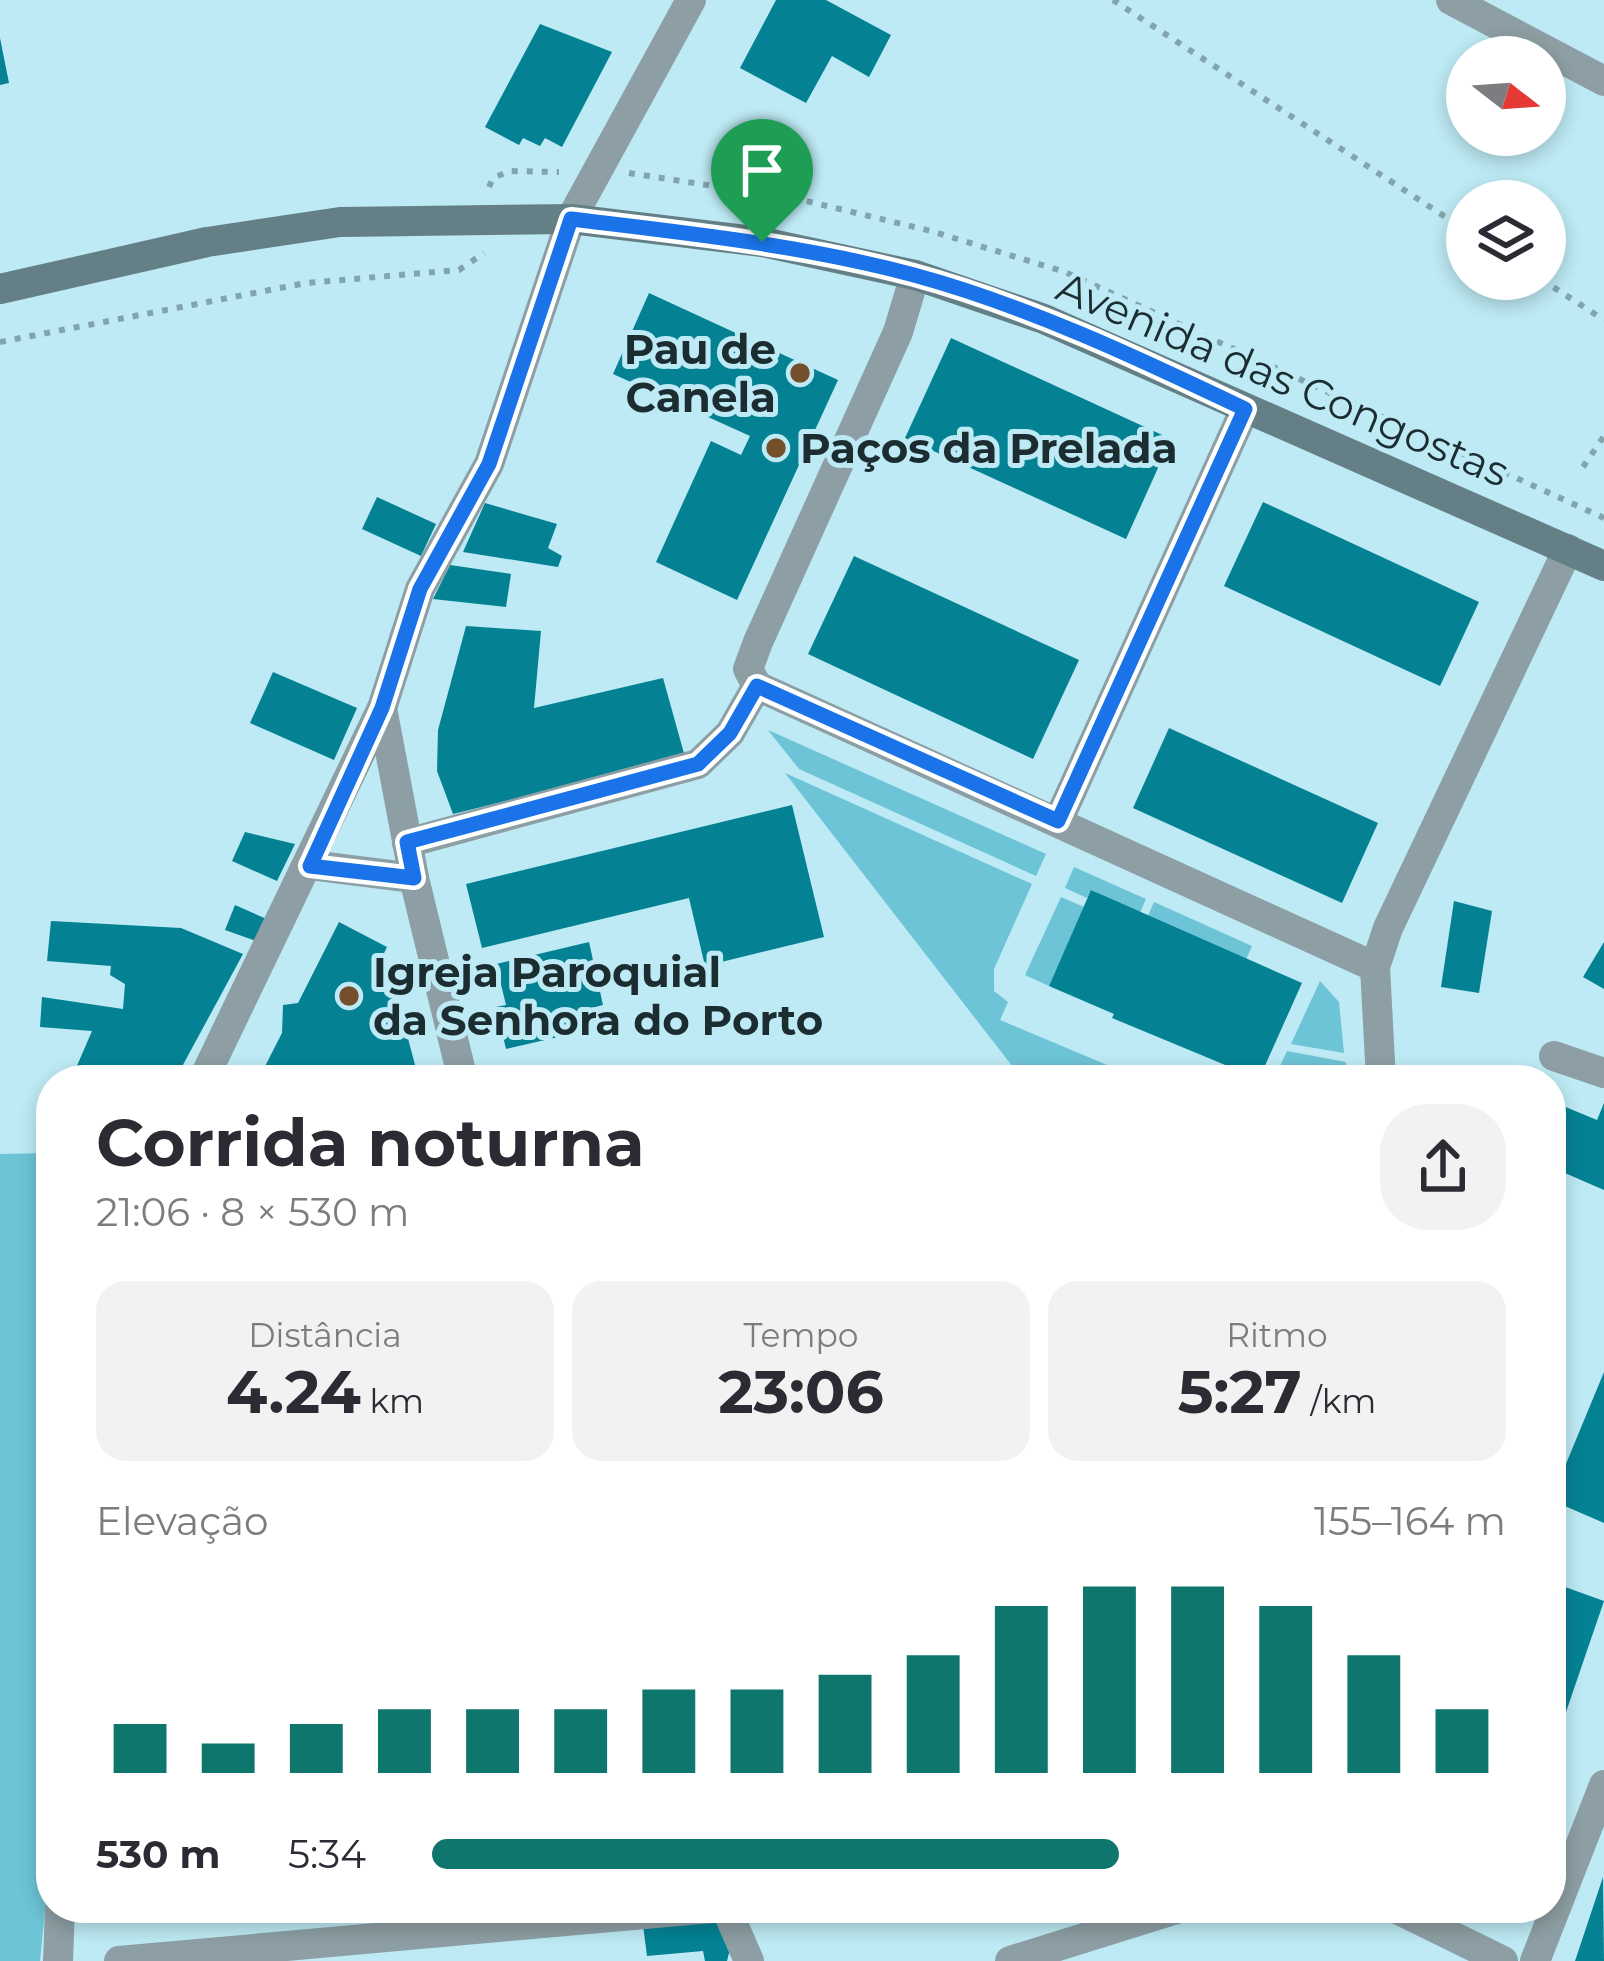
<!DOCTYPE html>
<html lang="pt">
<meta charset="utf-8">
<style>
:root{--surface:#fff;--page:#f2f2f3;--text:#2b2b33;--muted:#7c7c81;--accent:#0f766e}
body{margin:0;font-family:Montserrat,sans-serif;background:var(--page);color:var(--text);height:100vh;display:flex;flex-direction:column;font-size:45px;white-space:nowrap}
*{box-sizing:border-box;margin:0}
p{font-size:39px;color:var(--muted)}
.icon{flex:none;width:66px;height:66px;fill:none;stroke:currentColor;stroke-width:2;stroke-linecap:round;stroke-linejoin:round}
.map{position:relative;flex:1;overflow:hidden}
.sheet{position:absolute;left:36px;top:1065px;width:1530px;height:858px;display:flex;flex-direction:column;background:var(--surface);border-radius:48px;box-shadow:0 6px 18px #0003}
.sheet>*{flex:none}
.needle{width:78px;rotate:107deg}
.buttons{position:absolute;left:1446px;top:36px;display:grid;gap:24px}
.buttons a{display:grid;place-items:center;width:120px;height:120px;border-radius:50%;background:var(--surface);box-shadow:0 6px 18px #0003;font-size:60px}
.pin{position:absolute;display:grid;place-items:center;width:102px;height:102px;color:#fff;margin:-123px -51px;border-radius:50% 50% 50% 0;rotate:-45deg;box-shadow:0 0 12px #0007}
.pin .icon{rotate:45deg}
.round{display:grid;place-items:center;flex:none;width:126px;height:126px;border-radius:48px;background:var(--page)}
.headline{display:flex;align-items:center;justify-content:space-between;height:204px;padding:0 60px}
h1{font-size:66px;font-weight:700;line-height:90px}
.metrics{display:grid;grid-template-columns:repeat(3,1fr);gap:18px;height:204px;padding:12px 60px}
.metrics div{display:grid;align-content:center;border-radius:30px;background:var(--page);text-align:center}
.metrics b{font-size:60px;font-weight:700}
.metrics small{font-size:33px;font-weight:400}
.metrics p{font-size:33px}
.chart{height:336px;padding:24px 60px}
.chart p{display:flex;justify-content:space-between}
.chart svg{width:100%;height:216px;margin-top:12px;stroke:var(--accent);stroke-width:6}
ul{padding:0 60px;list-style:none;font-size:39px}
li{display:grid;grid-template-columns:192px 144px 1fr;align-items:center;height:90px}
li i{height:30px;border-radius:15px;background:var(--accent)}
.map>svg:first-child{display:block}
.green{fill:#6dc4d6}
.building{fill:#048294}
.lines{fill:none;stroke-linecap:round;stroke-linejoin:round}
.path{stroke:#82a5ad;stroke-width:6;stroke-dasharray:6 9;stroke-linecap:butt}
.street{stroke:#8d9fa4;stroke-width:30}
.secondary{stroke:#648086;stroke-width:30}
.route-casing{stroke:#fff;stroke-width:24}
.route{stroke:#1a73e8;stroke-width:15}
.poi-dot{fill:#754f2b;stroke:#bdeaf4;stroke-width:4.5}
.labels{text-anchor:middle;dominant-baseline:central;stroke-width:10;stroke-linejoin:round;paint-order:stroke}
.poi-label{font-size:42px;font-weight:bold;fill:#1c2d31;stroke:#bdeaf4;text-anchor:start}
.street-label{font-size:42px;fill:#1c2d31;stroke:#bdeaf4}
</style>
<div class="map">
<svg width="1604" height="1961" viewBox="0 0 1604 1961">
<rect width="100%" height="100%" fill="#bdeaf4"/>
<g class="green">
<polygon points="768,730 1046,854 1036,876 799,769"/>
<polygon points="785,773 1032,884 994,969 994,991 1008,1002 1000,1020 1143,1080 1023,1080"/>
<polygon points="1074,867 1146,899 1139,915 1092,890 1087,898 1065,888"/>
<polygon points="1061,897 1084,907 1049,986 1025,975"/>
<polygon points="1154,902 1252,946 1245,962 1147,918"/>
<polygon points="1320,981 1339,1002 1344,1053 1291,1044"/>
<polygon points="1287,1051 1346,1062 1346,1080 1275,1077"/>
<polygon points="51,1153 51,1850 40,1961 0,1961 0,1154"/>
</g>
<g class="building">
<polygon points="776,0 826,0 891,35 869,77 832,56 806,103 740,68"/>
<polygon points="540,24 612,52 562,147 545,138 540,146 523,138 519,145 485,127"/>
<polygon points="0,38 9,83 0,85"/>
<polygon points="649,293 838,380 737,600 656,562 711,441 741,455 750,436 613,374"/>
<polygon points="951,338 1171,439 1126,539 905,438"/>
<polygon points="377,497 436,524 421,556 362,529"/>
<polygon points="1263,502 1479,602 1440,686 1224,586"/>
<polygon points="485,503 557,524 548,548 562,556 558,567 463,552"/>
<polygon points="854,556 1079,660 1033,759 808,654"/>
<polygon points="450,565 511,574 506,607 433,599"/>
<polygon points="466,626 541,631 534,708 663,678 685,757 453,814 437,771 438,730"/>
<polygon points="273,672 357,708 334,760 250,723"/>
<polygon points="1169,728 1378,823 1342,903 1133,808"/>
<polygon points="792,805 824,937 705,966 689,898 482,948 466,884"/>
<polygon points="245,832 295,844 277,881 232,861"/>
<polygon points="1091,890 1302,983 1259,1079 1112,1018 1114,1014 1049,986"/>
<polygon points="1454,901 1492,911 1479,993 1441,987"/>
<polygon points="235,905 269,920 259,942 225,930"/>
<polygon points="51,921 181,928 243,954 178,1074 76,1068 92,1031 40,1027 42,997 123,1009 125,984 110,975 111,966 47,961"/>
<polygon points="339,922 387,947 374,974 395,989 419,1080 258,1080 282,1033 283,1005 298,1003"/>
<polygon points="589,942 603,1005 588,1009 593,1029 506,1049 496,1007 506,1005 496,964"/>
<polygon points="1604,942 1604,989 1583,977"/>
<polygon points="554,1066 557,1080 504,1080 504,1078"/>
<polygon points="1551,1101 1597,1120 1604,1103 1604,1190 1551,1167"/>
<polygon points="1604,1372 1604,1523 1551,1500"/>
<polygon points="1551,1582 1604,1601 1552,1753 1551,1753"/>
<polygon points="1603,1877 1604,1961 1575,1961"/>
<polygon points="716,1916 730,1949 727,1961 705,1961 703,1951 647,1956 643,1925"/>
</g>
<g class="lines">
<g class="path">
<polyline points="1113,0 1467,231"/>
<polyline points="629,173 798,199 931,231 1065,272 1604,518"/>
<polyline points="489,187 493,178 510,171 559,172"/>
<polyline points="1541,279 1604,320"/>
<polyline points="0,342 306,283 459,270 484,253"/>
<polyline points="1583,467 1604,436"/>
</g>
<g class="street">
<polyline points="1451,0 1604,81"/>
<polyline points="915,275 898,332 758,642 748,669 757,686 1375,967"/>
<polyline points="382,708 414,878 463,1080"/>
<polyline points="1058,821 1245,409"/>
<polyline points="407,843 698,764 730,733 757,686"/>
<polyline points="310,865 414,878"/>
<polyline points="1554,1056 1604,1073"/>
<polyline points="203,1080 382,708 420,589 489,464 571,219 691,0"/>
<polyline points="1381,1080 1375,967 1388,928 1568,549"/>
<polyline points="726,1908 749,1961"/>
<polyline points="1395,1908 1503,1961"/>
<polyline points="58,1961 60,1908"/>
<polyline points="119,1961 712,1908"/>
<polyline points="1010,1961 1180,1908"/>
<polyline points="1535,1961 1604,1785"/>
</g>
<polyline class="secondary" points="0,289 207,242 340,222 571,219 762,242 915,275 1044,319 1604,566"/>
</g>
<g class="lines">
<defs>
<path id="route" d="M 571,219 C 686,233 802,245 914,275 C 1028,306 1138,358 1245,409 L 1058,821 L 757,686 L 730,733 L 698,764 L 407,842 L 414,878 L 310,866 L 382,708 L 420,589 L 489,464 Z"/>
</defs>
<use href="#route" class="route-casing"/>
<use href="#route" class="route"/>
</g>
<g class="poi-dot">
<circle cx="800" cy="373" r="12"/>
<circle cx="776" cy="448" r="12"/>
<circle cx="349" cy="996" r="12"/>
</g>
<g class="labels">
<g class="poi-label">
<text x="776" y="349" text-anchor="end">Pau de<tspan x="776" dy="48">Canela</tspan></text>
<text x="800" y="448">Paços da Prelada</text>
<text x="373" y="972">Igreja Paroquial<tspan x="373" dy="48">da Senhora do Porto</tspan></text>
</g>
<g class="street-label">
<text transform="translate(1283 379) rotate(23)">Avenida das Congostas</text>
</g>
</g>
</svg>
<div class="buttons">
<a><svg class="needle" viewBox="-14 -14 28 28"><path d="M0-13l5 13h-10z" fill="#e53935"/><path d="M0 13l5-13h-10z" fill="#7c7c81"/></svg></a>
<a><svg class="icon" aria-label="layers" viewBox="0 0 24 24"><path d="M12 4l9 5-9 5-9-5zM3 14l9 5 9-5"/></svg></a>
</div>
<div class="pin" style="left:762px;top:242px;background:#1e9e55"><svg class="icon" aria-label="arrive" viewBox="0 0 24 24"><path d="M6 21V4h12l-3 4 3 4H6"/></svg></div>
<section class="sheet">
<div class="headline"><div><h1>Corrida noturna</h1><p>21:06 · 8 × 530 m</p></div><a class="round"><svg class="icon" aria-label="share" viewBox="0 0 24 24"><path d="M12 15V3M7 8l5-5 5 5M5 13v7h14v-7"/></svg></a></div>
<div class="metrics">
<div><p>Distância</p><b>4.24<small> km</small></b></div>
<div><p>Tempo</p><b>23:06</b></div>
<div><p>Ritmo</p><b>5:27<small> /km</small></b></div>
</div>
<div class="chart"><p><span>Elevação</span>155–164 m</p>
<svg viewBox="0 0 160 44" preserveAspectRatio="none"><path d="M5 44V34M15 44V38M25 44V34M35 44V31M45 44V31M55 44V31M65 44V27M75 44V27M85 44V24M95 44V20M105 44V10M115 44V6M125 44V6M135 44V10M145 44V20M155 44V31"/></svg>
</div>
<ul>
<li><b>530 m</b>5:34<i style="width:64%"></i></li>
</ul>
</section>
</div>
